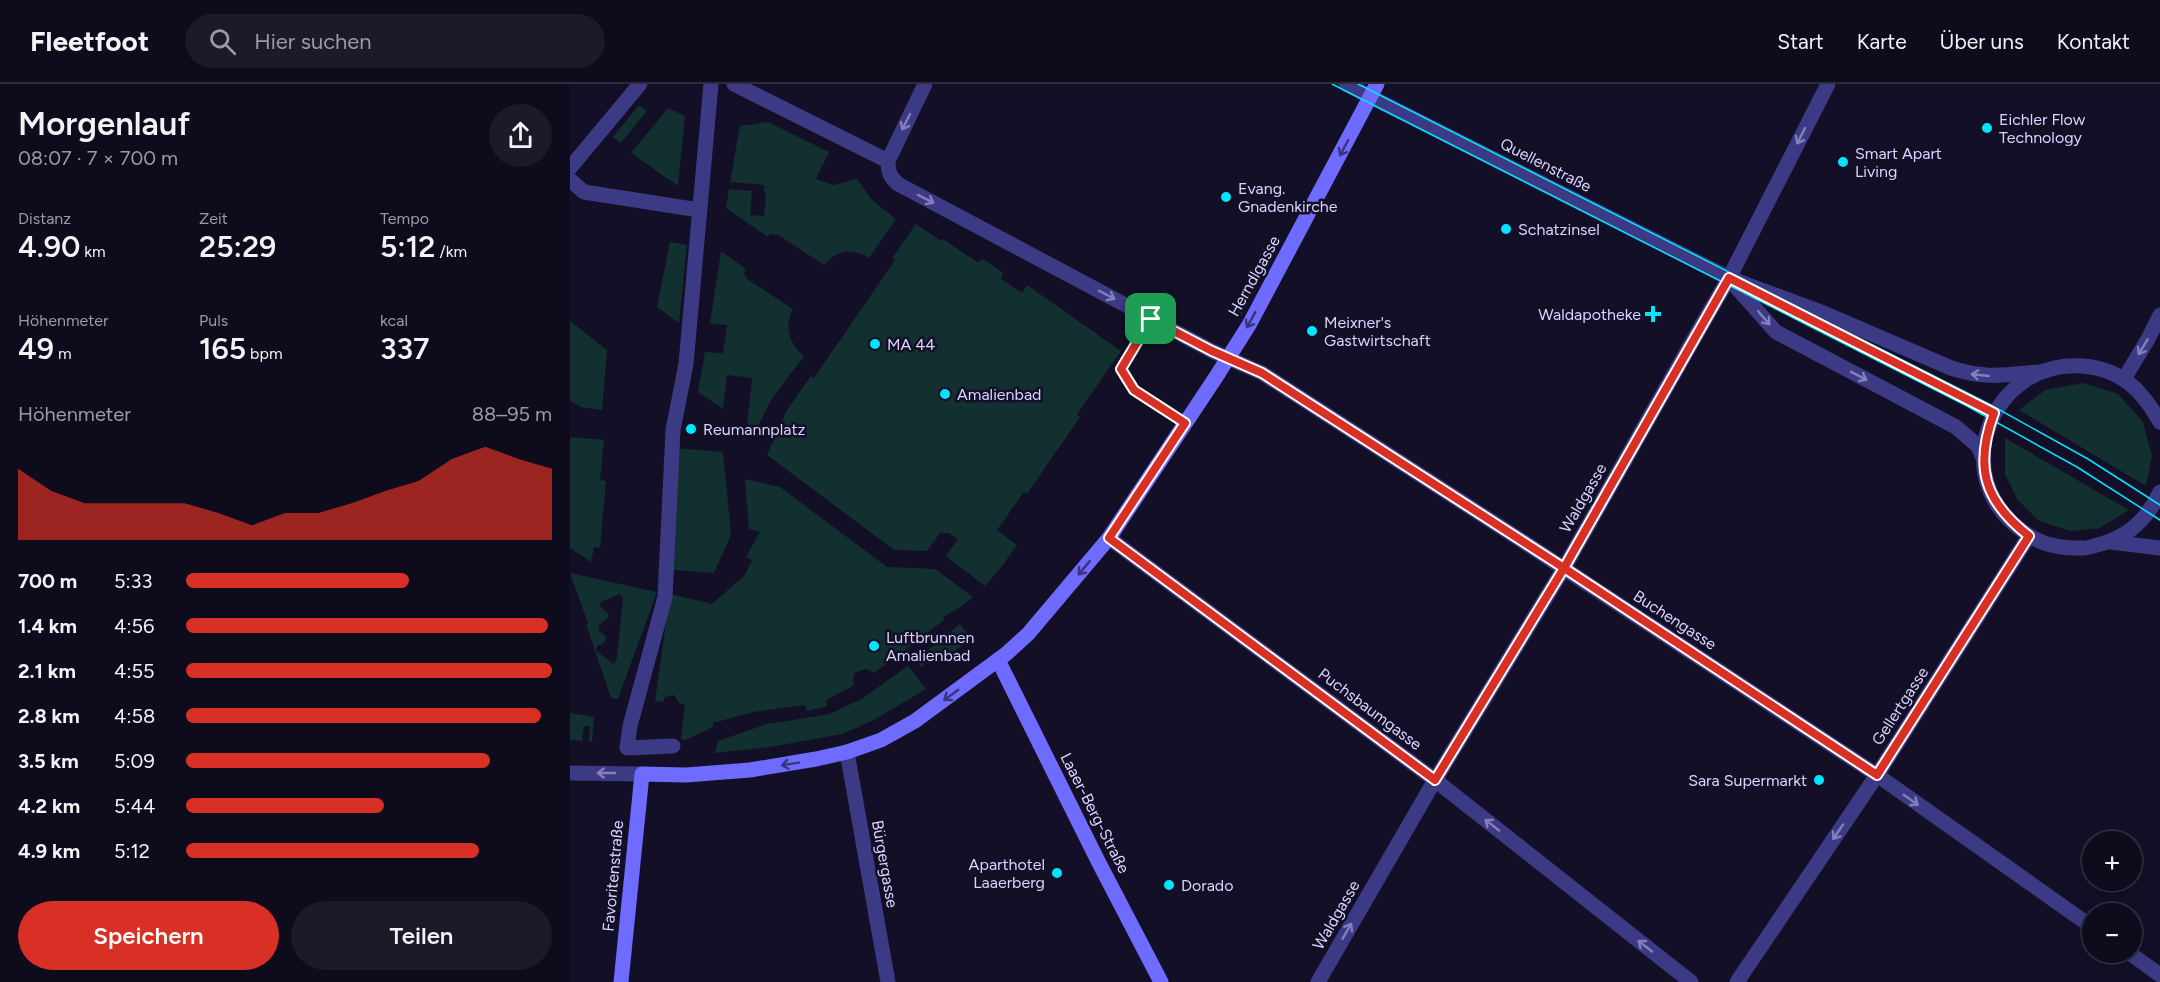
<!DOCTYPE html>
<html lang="de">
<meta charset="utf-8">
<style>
:root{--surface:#0e0b1c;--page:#1c1929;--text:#f1f3f6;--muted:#9b9ba3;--line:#2e2b3b;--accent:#d93025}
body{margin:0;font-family:Figtree,sans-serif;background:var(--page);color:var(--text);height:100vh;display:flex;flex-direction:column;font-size:22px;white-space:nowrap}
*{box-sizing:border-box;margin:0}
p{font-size:20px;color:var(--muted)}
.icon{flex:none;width:33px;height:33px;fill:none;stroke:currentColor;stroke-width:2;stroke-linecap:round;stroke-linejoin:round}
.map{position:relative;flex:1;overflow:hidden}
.side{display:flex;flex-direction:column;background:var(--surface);width:570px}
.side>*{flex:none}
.controls{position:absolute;left:1512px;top:747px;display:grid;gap:12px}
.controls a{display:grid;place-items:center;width:60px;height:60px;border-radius:50%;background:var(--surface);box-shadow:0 6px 24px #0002,0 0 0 2px var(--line);font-size:30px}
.pin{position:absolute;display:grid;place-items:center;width:51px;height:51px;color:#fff;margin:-26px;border-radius:12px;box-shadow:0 3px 9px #0006}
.round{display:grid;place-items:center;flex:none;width:63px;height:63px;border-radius:32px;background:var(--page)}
.summary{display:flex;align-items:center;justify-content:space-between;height:102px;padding:0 18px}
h1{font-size:33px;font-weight:600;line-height:45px}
.figures{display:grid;grid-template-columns:repeat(3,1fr);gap:9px;height:102px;padding:6px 18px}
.figures div{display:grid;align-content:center}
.figures b{font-size:30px;font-weight:600}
.figures small{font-size:16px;font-weight:400}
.figures p{font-size:16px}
.chart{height:168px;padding:12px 18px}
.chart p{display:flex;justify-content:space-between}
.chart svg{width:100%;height:108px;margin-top:6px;fill:var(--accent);opacity:.7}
.button{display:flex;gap:12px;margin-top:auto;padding:12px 18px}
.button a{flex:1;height:69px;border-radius:36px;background:var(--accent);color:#fff;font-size:24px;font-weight:600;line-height:69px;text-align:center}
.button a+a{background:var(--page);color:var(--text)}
ul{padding:0 18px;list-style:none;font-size:20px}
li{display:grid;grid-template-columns:96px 72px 1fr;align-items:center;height:45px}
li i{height:15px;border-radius:8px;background:var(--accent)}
header{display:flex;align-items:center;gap:36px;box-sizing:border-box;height:84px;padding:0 30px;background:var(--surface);border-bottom:2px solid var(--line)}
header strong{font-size:28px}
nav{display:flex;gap:33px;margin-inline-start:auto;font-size:21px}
.search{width:420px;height:54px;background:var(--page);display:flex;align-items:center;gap:15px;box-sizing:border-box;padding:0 21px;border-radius:33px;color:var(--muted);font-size:22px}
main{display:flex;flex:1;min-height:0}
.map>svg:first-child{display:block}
.green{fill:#12302f;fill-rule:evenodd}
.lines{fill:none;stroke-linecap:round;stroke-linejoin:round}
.service{stroke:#3d3a85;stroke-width:10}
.pedestrian{stroke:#3d3a85;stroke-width:15}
.minor{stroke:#3d3a85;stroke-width:15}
.tertiary{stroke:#3d3a85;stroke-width:15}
.secondary{stroke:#6f6bff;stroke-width:15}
.tram{stroke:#00e5ff;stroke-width:1.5}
.oneway{stroke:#837fbc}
.oneway2{stroke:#38347d}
.route-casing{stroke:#fff;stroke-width:12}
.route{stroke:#d93025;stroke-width:8}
.poi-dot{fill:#00e5ff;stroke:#130f26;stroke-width:2}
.labels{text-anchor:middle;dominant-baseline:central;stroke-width:5;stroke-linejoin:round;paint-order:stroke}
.poi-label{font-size:16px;fill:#d9d4ff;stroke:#130f26;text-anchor:start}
.street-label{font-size:16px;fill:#d9d4ff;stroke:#130f26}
</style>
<header>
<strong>Fleetfoot</strong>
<div class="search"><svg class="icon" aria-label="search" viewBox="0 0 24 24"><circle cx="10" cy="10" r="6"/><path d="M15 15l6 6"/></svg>Hier suchen</div>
<nav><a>Start</a><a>Karte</a><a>Über uns</a><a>Kontakt</a></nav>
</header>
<main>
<section class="side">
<div class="summary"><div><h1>Morgenlauf</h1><p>08:07 · 7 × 700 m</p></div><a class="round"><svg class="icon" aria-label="share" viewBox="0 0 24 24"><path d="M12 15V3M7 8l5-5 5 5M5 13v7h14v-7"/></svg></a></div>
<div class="figures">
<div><p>Distanz</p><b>4.90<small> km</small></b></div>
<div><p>Zeit</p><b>25:29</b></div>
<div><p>Tempo</p><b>5:12<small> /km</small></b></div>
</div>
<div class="figures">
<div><p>Höhenmeter</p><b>49<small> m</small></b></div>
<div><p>Puls</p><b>165<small> bpm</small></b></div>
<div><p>kcal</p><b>337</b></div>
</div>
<div class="chart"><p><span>Höhenmeter</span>88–95 m</p>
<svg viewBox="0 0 160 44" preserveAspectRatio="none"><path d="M0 44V15L10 24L20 29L30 29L40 29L50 29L60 33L70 38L80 33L90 33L100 29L110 24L120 20L130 11L140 6L150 11L160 15V44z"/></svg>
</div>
<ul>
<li><b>700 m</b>5:33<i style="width:61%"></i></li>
<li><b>1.4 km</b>4:56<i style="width:99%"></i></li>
<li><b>2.1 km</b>4:55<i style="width:100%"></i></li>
<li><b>2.8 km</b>4:58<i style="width:97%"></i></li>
<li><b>3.5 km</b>5:09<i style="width:83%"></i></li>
<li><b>4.2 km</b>5:44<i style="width:54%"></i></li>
<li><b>4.9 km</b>5:12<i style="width:80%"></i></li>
</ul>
<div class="button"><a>Speichern</a><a>Teilen</a></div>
</section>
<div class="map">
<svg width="1590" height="898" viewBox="0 0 1590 898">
<rect width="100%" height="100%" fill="#130f26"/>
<g class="green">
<polygon points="69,21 77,27 51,59 43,53"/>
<polygon points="98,24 115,32 108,102 61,69"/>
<path d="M 198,38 L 259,68 L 246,95 L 263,101 L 287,95 L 302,116 L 326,135 L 299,174 C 283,163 266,166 254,181 L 208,151 L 200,150 L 198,153 L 156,124 L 159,105 L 182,107 L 180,131 L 194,132 L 196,109 L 194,108 L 194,101 L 160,98 L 170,42 Z"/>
<polygon points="346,140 371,157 373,155 407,178 413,175 433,189 431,195 452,209 457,201 551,267 507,330 510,333 457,410 454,408 427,446 447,461 432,482 415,502 376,472 388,455 379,449 370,449 357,467 324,466 197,371 217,326 241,292 244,294 246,291 325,176 322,174"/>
<polygon points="100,158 117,161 109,239 87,223"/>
<polygon points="694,163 701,167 702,172 671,233 663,229 663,224"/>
<path d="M 151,167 L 176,185 L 174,189 L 177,195 L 223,225 C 214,242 219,260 234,272 L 201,316 L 186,346 L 177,341 L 182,294 L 157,291 L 153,325 L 128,308 L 135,268 L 153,269 L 157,241 L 140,240 Z"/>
<polygon points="0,237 37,266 32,326 11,323 0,317"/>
<polygon points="1513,299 1548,310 1573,338 1582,372 1576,402 1449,326 1475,306"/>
<polygon points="0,353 34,356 30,396 36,397 30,464 24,463 21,478 0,464"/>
<polygon points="1435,354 1559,426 1530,444 1501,447 1469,437 1447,415 1435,390"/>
<polygon points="105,364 153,368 161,451 144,489 104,486"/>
<polygon points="175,395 210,403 317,483 365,485 403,513 389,524 373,533 374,536 304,589 296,585 284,589 283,602 256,616 257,622 237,627 235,621 183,628 143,639 143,643 116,656 111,655 115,621 109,619 104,611 95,613 93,618 85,617 100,510 142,520 175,491 182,476 176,473 190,448 179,445"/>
<path d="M 0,489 L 87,508 L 48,615 L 41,614 L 16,540 L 18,539 ZM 50,510 L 53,514 L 47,573 L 44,580 L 26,567 L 27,562 L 34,559 L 37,554 L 29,546 L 29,541 L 39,533 L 39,531 L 30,522 L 31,518 Z"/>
<polygon points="390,540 397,549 394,560 380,570 375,564 351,583 346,576"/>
<polygon points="338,582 356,605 302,637 272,650 200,663 145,669 148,657 197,640 260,630 293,614"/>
<polygon points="0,629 24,633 22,658 19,657 20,642 14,642 12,657 0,656"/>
</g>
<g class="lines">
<g class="service">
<polyline points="1205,217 1424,329"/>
<polyline points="581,235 551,285 564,306 615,339"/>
</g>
<g class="pedestrian">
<polyline points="164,0 318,77"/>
<polyline points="0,84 70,0"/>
<polyline points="0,96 14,108 129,126"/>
<polyline points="103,662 57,664 60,642 95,513 103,346 116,280 141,0"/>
</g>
<g class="minor">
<path d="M 355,0 L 318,77 C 318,88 320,93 328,100 L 642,267 L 692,289 L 957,460 L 1307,691 L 1522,843"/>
<polyline points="776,0 801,13"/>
<polyline points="1554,295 1578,255 1590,231"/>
<polyline points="539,454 865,696 1121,898"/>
<polyline points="277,668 318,898"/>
<polyline points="1558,868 1590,891"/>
<polyline points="748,898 865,696 994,484 1130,244 1159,194 1258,0"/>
<polyline points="1167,898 1307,691 1459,452"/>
</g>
<g class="tertiary">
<path d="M 801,13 L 1159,194 L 1251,228 L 1381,284 C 1415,295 1433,291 1468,288"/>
<polyline points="1160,196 1206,248 1386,343 1408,362 1413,374"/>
<path d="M 1590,338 C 1572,306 1551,285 1513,282 C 1423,275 1376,389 1450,445 C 1460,453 1473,460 1486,462 C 1494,464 1502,464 1509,464 C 1515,465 1521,463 1527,461 C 1557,454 1577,436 1590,408"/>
<polyline points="1541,458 1590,464"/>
<polyline points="0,689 72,690"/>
</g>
<g class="secondary">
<polyline points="428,576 528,777 591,898"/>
<polyline points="51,898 72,690 116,691 180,686 246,675 277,668 311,656 345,637 436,570 458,550 539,454 646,293 679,241 807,0"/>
</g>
<g class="tram">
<polyline points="762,0 1397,322 1507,383 1590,436"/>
<polyline points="788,0 1419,320 1518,375 1590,421"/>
</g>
</g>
<defs><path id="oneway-shaft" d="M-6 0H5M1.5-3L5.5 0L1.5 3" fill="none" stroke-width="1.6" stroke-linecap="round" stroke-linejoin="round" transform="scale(1.5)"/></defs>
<g class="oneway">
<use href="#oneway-shaft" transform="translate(336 38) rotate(117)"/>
<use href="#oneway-shaft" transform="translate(1231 52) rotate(117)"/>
<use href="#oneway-shaft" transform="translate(356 115) rotate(27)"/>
<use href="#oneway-shaft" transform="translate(537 211) rotate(28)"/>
<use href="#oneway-shaft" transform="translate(1194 234) rotate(49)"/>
<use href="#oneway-shaft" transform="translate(1573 263) rotate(121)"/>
<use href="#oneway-shaft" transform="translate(1410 291) rotate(-174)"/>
<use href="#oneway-shaft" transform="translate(1289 292) rotate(27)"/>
<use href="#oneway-shaft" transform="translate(36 689) rotate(-180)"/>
<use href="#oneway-shaft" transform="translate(1341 716) rotate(35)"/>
<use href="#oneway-shaft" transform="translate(922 741) rotate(-142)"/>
<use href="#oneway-shaft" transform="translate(1268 748) rotate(124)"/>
<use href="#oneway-shaft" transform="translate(777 847) rotate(-60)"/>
<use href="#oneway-shaft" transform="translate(1075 862) rotate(-142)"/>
</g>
<g class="oneway2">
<use href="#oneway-shaft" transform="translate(774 64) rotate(118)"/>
<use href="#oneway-shaft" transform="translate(681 236) rotate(119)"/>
<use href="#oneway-shaft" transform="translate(514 484) rotate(130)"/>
<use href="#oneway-shaft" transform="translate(381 611) rotate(144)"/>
<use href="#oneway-shaft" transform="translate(220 680) rotate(171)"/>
</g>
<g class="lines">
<defs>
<path id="route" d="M 581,235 L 642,267 L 692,289 L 994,484 L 1159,194 L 1424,329 C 1404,383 1414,417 1459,452 L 1307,691 L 994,484 L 865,696 L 539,454 L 615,339 L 564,306 L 551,285 L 581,235"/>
</defs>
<use href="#route" class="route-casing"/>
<use href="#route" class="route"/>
</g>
<g class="poi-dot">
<circle cx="1417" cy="44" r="6"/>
<circle cx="1273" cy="78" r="6"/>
<circle cx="656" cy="113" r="6"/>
<circle cx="936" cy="145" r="6"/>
<path d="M1080 221h6v6h6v6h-6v6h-6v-6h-6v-6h6z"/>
<circle cx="742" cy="247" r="6"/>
<circle cx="305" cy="260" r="6"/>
<circle cx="375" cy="310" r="6"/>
<circle cx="121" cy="345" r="6"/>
<circle cx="304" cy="562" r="6"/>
<circle cx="1249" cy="696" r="6"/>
<circle cx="487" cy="789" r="6"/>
<circle cx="599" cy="801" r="6"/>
</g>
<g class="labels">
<g class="poi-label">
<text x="1429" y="35">Eichler Flow<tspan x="1429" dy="18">Technology</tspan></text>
<text x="1285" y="69">Smart Apart<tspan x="1285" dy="18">Living</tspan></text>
<text x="668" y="104">Evang.<tspan x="668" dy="18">Gnadenkirche</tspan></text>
<text x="948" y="145">Schatzinsel</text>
<text x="1071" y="230" text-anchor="end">Waldapotheke</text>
<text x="754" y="238">Meixner's<tspan x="754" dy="18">Gastwirtschaft</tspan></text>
<text x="317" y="260">MA 44</text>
<text x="387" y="310">Amalienbad</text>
<text x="133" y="345">Reumannplatz</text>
<text x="316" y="553">Luftbrunnen<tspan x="316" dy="18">Amalienbad</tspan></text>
<text x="1237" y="696" text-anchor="end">Sara Supermarkt</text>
<text x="475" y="780" text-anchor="end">Aparthotel<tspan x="475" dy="18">Laaerberg</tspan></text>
<text x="611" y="801">Dorado</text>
</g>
<g class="street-label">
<text transform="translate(976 81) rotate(27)">Quellenstraße</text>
<text transform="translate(684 192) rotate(-61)">Herndlgasse</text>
<text transform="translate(1013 414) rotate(-60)">Waldgasse</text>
<text transform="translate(1105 536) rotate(33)">Buchengasse</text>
<text transform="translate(1330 622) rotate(-57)">Gellertgasse</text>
<text transform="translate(800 625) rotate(37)">Puchsbaumgasse</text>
<text transform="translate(525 729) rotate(63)">Laaer-Berg-Straße</text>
<text transform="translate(315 780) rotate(80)">Bürgergasse</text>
<text transform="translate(43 792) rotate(-85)">Favoritenstraße</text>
<text transform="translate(766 831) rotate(-60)">Waldgasse</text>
</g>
</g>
</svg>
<div class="controls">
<a>+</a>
<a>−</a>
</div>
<div class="pin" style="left:581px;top:235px;background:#1e9e55"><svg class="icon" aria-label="arrive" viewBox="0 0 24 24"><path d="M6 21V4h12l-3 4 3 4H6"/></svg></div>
</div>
</main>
